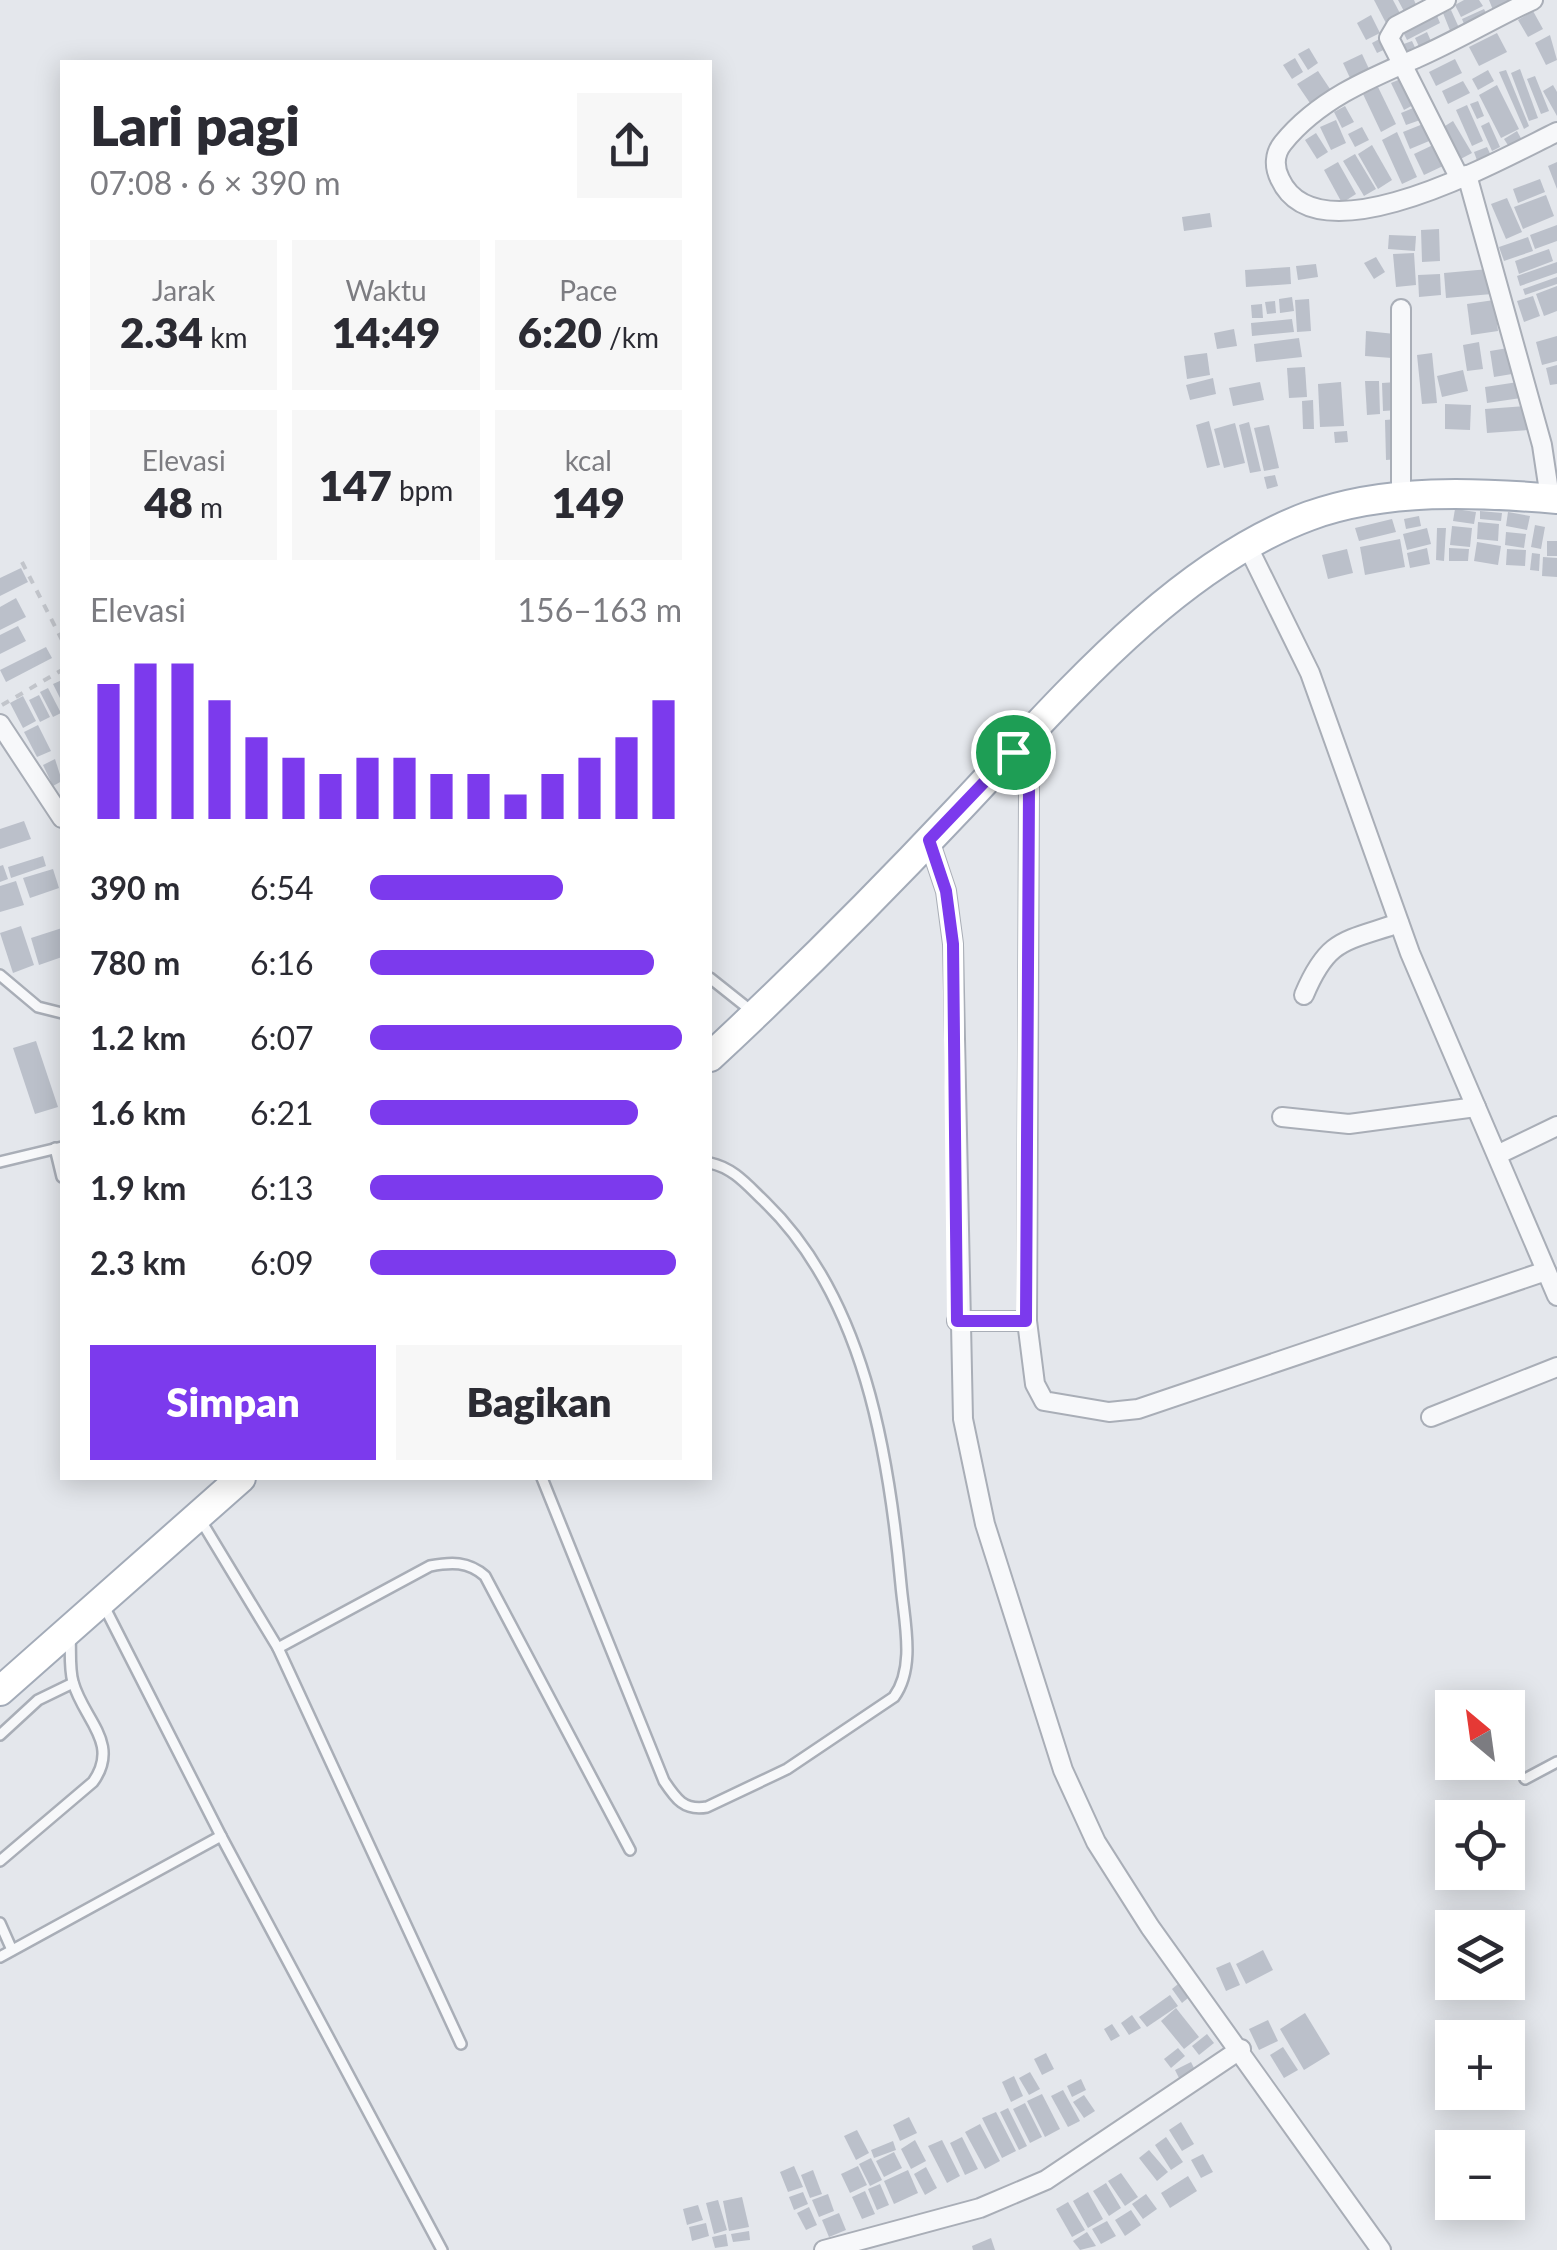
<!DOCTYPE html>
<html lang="id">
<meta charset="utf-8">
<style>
:root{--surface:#fff;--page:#f7f7f7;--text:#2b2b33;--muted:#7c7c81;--accent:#7c3aed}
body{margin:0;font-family:Lato,sans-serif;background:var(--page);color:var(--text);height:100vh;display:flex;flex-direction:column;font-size:38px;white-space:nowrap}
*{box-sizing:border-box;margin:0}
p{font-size:32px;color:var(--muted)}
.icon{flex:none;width:55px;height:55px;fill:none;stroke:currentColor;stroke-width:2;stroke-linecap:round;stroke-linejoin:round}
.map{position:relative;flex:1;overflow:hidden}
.details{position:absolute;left:60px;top:60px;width:652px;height:1420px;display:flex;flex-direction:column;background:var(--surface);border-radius:0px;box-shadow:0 5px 25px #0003}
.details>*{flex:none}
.needle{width:65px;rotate:331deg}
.controls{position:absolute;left:1435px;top:1690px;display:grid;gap:20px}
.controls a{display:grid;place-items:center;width:90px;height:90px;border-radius:0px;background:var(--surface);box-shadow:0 5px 25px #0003;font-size:50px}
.pin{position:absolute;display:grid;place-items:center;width:85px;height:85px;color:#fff;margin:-42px;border:5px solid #fff;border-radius:50%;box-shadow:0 2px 10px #0007}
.round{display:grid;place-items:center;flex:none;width:105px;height:105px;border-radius:0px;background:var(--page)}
.overview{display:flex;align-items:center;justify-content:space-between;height:170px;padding:0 30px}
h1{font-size:55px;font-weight:800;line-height:75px}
.stats{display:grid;grid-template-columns:repeat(3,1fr);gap:15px;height:170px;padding:10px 30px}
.stats div{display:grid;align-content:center;border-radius:0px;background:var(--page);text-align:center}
.stats b{font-size:42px;font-weight:800}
.stats small{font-size:28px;font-weight:400}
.stats p{font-size:28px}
.chart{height:280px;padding:20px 30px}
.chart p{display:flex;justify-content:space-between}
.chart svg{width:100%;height:180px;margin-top:10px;stroke:var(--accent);stroke-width:6}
.action{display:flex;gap:20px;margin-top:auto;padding:20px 30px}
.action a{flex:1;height:115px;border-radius:0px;background:var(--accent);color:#fff;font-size:40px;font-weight:800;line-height:115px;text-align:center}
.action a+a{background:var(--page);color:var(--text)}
ul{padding:0 30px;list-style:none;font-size:32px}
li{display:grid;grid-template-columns:160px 120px 1fr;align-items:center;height:75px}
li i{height:25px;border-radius:12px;background:var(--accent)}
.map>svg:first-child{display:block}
.building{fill:#bbc0ca}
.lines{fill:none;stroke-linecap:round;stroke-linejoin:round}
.service-casing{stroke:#a9aeb7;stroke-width:14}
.minor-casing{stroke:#a9aeb7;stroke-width:22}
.primary-casing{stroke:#a3abb8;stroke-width:32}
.path{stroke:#c2c5cb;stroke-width:4;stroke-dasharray:8 8;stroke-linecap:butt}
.service{stroke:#f7f8fa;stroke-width:9}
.minor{stroke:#f7f8fa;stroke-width:18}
.primary{stroke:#fff;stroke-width:28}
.route-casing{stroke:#fff;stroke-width:20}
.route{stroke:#7c3aed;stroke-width:12}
</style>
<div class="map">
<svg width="1557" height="2250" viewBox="0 0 1557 2250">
<rect width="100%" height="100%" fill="#e4e7ec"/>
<g class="building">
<polygon points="1374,0 1393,0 1403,19 1388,27"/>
<polygon points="1398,0 1414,0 1418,9 1406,15"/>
<polygon points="1464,0 1479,0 1483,6 1461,17 1455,5"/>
<polygon points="1489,0 1510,0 1513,8 1495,15"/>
<polygon points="1484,9 1489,19 1466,29 1462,19"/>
<polygon points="1451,10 1460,30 1451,33 1443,13"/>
<polygon points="1435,11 1440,23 1407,40 1401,28"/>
<polygon points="1533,11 1543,29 1528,37 1518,20"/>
<polygon points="1371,15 1380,33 1366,40 1357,23"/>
<polygon points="1427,32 1434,48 1422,53 1415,38"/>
<polygon points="1497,33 1507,52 1479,66 1469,47"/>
<polygon points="1550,35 1557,60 1546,65 1535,43"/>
<polygon points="1383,37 1388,48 1377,53 1372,43"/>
<polygon points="1412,41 1418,54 1407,58 1401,45"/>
<polygon points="1309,48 1318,63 1308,70 1298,54"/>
<polygon points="1362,54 1370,71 1351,80 1343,63"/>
<polygon points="1295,58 1303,72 1292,79 1283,65"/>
<polygon points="1455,59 1462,73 1436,86 1429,72"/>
<polygon points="1520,69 1538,118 1529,121 1511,73"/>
<polygon points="1488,70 1494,81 1478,90 1472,79"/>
<polygon points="1506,70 1529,126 1524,129 1499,72"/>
<polygon points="1318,71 1332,92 1312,106 1297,84"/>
<polygon points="1535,76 1549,111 1541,114 1527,79"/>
<polygon points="1403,78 1415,104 1404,110 1391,83"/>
<polygon points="1463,81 1470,93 1448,104 1442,91"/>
<polygon points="1497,85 1519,129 1501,138 1479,95"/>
<polygon points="1553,85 1557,92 1557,116 1543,91"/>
<polygon points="1378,87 1396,124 1381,132 1363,94"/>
<polygon points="1478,101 1484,116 1477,119 1470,104"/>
<polygon points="1467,105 1483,141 1472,146 1456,110"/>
<polygon points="1345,106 1354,122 1342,128 1334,112"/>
<polygon points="1418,106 1423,119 1406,125 1401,113"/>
<polygon points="1336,120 1346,143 1331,150 1320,127"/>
<polygon points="1453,121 1472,153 1455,162 1437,131"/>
<polygon points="1428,122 1434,139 1410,149 1403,132"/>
<polygon points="1489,122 1500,147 1492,151 1481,126"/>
<polygon points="1362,127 1369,140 1355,147 1348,134"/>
<polygon points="1517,131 1523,142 1511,150 1504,139"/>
<polygon points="1397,132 1417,177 1402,184 1382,140"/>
<polygon points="1316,133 1328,152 1317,159 1305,140"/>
<polygon points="1372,145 1392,180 1378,189 1358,154"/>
<polygon points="1433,145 1443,166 1424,175 1414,154"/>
<polygon points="1487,147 1493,160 1479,166 1474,152"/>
<polygon points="1355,154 1376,189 1364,196 1343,161"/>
<polygon points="1338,162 1356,194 1342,203 1324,170"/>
<polygon points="1557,162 1557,189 1548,166"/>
<polygon points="1540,179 1545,192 1518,203 1513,189"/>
<polygon points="1546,195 1554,216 1523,229 1514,207"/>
<polygon points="1507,198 1522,232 1506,239 1491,204"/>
<polygon points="1210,213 1212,227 1184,231 1182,217"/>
<polygon points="1557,225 1557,241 1535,249 1530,235"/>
<polygon points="1439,229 1440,261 1422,262 1421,230"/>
<polygon points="1389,235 1416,236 1415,251 1388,249"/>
<polygon points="1528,237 1533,251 1504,261 1499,247"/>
<polygon points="1549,249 1553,261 1519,274 1515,261"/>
<polygon points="1414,253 1416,285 1396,287 1393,254"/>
<polygon points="1376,257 1385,272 1374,279 1364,263"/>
<polygon points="1557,262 1557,273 1520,286 1517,276"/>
<polygon points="1316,264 1318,277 1298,280 1296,266"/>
<polygon points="1290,267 1291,284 1246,287 1245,270"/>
<polygon points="1489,269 1492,294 1446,298 1444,273"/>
<polygon points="1440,274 1441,295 1419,297 1418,275"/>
<polygon points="1557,277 1557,284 1525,295 1523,289"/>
<polygon points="1557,286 1557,311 1544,316 1536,294"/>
<polygon points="1533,296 1540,316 1524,322 1517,301"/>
<polygon points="1292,297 1294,311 1280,313 1279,299"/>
<polygon points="1309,299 1311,331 1297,332 1295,300"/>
<polygon points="1494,300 1498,331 1471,335 1467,304"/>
<polygon points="1275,301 1276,313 1267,314 1265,302"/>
<polygon points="1262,304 1263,318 1252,318 1251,305"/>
<polygon points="1292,319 1294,332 1252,336 1251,323"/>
<polygon points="1234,329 1237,346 1217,349 1214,333"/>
<polygon points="1366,331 1395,334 1392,358 1365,356"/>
<polygon points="1557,336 1557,361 1542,365 1536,342"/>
<polygon points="1299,338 1302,357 1256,362 1254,344"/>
<polygon points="1479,342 1483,369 1467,371 1463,345"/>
<polygon points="1508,348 1512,374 1494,377 1490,351"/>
<polygon points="1207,353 1210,375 1187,379 1184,356"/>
<polygon points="1432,353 1437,403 1422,404 1417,355"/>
<polygon points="1557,365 1557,384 1550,385 1546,368"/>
<polygon points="1305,367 1307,397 1289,398 1287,368"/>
<polygon points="1463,370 1468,391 1442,397 1437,376"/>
<polygon points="1213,378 1216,394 1190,400 1186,385"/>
<polygon points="1365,381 1379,381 1380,414 1367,415"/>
<polygon points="1260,382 1264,400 1233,406 1229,388"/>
<polygon points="1341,382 1344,426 1320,427 1318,384"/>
<polygon points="1397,382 1398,410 1383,411 1382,383"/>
<polygon points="1518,382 1521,398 1487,403 1485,387"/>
<polygon points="1313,400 1314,429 1303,429 1302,401"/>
<polygon points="1445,404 1471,405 1470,430 1445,429"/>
<polygon points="1526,406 1528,430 1487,433 1485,409"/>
<polygon points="1397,419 1399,459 1386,460 1385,420"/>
<polygon points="1209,421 1220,465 1207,468 1196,425"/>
<polygon points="1249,422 1261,471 1250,473 1239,425"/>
<polygon points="1235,423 1245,463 1224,468 1214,429"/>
<polygon points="1269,425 1279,468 1264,471 1254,428"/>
<polygon points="1347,431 1348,442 1335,443 1334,432"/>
<polygon points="1275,475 1278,486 1267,489 1264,477"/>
<polygon points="1455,509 1476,512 1474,524 1453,521"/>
<polygon points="1480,511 1502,513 1501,521 1480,519"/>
<polygon points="1508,512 1530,516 1527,530 1506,526"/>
<polygon points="1419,516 1421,526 1406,529 1404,519"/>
<polygon points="1392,519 1396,532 1359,541 1355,528"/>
<polygon points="1478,522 1499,524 1498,541 1477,539"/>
<polygon points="1535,525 1545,527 1541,549 1531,547"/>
<polygon points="1452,526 1472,528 1470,547 1450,545"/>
<polygon points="1427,528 1431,544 1407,550 1403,534"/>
<polygon points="1437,528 1446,528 1444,561 1436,560"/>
<polygon points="1506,532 1526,534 1524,548 1505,545"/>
<polygon points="1400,539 1405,567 1365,575 1360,547"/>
<rect x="1547" y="541" width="10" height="15"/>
<polygon points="1477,542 1501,546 1498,565 1474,561"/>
<polygon points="1427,548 1430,564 1410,568 1407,553"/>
<polygon points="1449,548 1469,549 1468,561 1449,561"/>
<polygon points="1347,549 1353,573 1328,579 1322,555"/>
<polygon points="1507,549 1526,550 1525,566 1506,565"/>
<polygon points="1532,553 1540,554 1539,571 1530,570"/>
<polygon points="1543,557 1557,558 1557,577 1542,576"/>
<polygon points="21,568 28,582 0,596 0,578"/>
<polygon points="16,598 26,617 0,630 0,607"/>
<polygon points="18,626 26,641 0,654 0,635"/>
<polygon points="46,647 52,658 6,682 0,670"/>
<polygon points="62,680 62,702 53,684"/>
<polygon points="48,688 61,713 53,717 40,692"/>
<polygon points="39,695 50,717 40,722 29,700"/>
<polygon points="23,696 36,721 23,728 10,703"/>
<polygon points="38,725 51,751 37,757 24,732"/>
<polygon points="55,759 62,781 53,786 43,765"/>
<polygon points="24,821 31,839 0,849 0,829"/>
<polygon points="43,856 46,866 11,878 8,867"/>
<polygon points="3,865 8,879 0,882 0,866"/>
<polygon points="53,869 59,888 30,898 23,878"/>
<polygon points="16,881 24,905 0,912 0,886"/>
<polygon points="21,926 34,965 13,973 0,933"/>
<polygon points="62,928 62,957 39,965 31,938"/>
<polygon points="36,1041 58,1107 35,1114 13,1048"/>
<polygon points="1263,1950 1273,1970 1246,1984 1236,1964"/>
<polygon points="1230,1962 1240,1985 1226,1991 1216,1968"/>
<polygon points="1178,1984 1188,1998 1182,2003 1172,1989"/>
<polygon points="1170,1995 1178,2006 1147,2027 1139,2017"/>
<polygon points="1176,2008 1199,2037 1184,2049 1161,2021"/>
<polygon points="1305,2013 1330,2054 1304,2070 1280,2029"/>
<polygon points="1132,2015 1141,2028 1129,2035 1121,2023"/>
<polygon points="1268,2020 1278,2041 1259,2050 1249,2029"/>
<polygon points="1112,2024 1120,2036 1111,2041 1104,2029"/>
<polygon points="1207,2034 1214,2043 1199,2055 1192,2046"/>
<polygon points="1283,2047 1298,2070 1284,2078 1270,2055"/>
<polygon points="1178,2048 1185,2056 1171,2068 1164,2059"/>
<polygon points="1046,2053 1054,2069 1042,2075 1034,2059"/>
<polygon points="1191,2062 1197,2074 1181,2082 1175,2070"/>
<polygon points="1030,2072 1040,2089 1029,2095 1019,2078"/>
<polygon points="1014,2076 1023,2096 1011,2102 1002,2082"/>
<polygon points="1081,2079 1086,2090 1072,2097 1067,2086"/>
<polygon points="1063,2090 1080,2121 1068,2127 1051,2096"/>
<polygon points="1042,2094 1060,2129 1045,2137 1027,2101"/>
<polygon points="1084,2095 1095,2111 1084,2118 1073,2102"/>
<polygon points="1025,2103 1042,2137 1030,2143 1013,2109"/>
<polygon points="1008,2108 1027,2146 1019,2150 1000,2112"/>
<polygon points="996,2112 1016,2151 1002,2158 982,2118"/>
<polygon points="909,2117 917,2133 900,2141 893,2125"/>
<polygon points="1181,2122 1194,2144 1182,2151 1169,2130"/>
<polygon points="980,2124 1000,2161 985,2169 965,2132"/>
<polygon points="857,2130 869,2153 856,2160 844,2136"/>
<polygon points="962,2137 978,2169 965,2175 950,2143"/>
<polygon points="1166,2137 1183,2162 1171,2170 1155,2145"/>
<polygon points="915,2140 926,2161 911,2169 901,2149"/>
<polygon points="942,2140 960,2176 947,2183 928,2146"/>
<polygon points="893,2141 896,2150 874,2158 871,2150"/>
<polygon points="1149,2150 1168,2172 1157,2181 1139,2158"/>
<polygon points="894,2152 902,2168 884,2177 876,2161"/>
<polygon points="1203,2154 1213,2172 1201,2178 1191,2160"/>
<polygon points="871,2158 882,2180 870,2186 859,2164"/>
<polygon points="794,2166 803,2187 788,2192 780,2172"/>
<polygon points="858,2166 867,2185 850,2193 841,2174"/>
<polygon points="926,2167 937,2188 925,2195 914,2174"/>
<polygon points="813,2170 822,2194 810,2198 801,2175"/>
<polygon points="908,2170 918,2193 894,2204 884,2181"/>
<polygon points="1121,2173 1138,2197 1125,2206 1108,2181"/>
<polygon points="1188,2176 1197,2191 1170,2208 1161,2193"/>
<polygon points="1106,2183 1121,2208 1109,2216 1093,2191"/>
<polygon points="880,2184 889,2205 877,2210 868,2189"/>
<polygon points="865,2191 875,2214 862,2219 852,2197"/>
<polygon points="803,2192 808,2204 794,2210 789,2197"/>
<polygon points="1088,2192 1103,2219 1088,2228 1073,2201"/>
<polygon points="828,2194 834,2211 819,2217 812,2200"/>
<polygon points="1146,2194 1157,2209 1143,2219 1132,2204"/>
<polygon points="742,2197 749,2227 729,2231 723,2201"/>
<polygon points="718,2200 727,2230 714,2234 706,2203"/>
<polygon points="1068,2202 1085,2230 1072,2237 1056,2209"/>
<polygon points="698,2205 703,2220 687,2225 683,2209"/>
<polygon points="809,2207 817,2225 806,2230 797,2213"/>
<polygon points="1131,2210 1141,2225 1125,2236 1115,2220"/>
<polygon points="839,2213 846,2230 829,2237 822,2220"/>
<polygon points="1107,2221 1116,2236 1101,2244 1092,2229"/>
<polygon points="706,2223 709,2236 692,2241 689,2227"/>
<polygon points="749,2231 750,2240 733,2242 731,2234"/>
<polygon points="1087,2232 1096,2246 1080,2250 1073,2241"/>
<polygon points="726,2234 728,2246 715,2248 712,2237"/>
<polygon points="991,2238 995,2250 973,2250 972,2246"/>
</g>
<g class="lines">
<defs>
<g id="service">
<polyline points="0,975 38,1007 62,1013"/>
<polyline points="710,978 754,1013"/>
<polyline points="55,1148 62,1177"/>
<polyline points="0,1162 62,1147"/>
<path d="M 542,1478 L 664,1781 C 676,1799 684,1811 707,1807 L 787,1769 L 894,1697 C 916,1667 904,1620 901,1585 C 889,1453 864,1298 765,1202 C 748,1186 734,1168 710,1163"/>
<polyline points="200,1519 278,1648 461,2044"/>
<polyline points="104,1606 221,1836 442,2250"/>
<path d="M 278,1648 L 430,1566 C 451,1562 468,1561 485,1576 L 630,1850"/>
<polyline points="0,1735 38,1700 73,1683"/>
<polyline points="1525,1779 1557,1762"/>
<path d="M 0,1861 L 93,1782 C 121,1743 83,1719 73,1682 C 69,1668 71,1650 70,1635"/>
<polyline points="0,1923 12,1950"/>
<polyline points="0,1957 221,1836"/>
</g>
<g id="minor">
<polyline points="1446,0 1396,26 1389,38 1460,179"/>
<path d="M 1533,0 C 1494,18 1456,41 1417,58 C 1368,79 1318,100 1283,143 C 1274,154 1274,167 1280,179 C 1318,263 1503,158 1557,132"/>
<polyline points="1467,175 1542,445 1550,498"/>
<polyline points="1401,496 1401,309"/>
<polyline points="1247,545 1310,673 1410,953 1557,1296"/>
<polyline points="0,724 62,818"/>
<polyline points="1013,752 1025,768 1029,788 1027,1321 1035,1384 1044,1401 1109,1412 1138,1409 1546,1271"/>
<polyline points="929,840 946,891 953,944 963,1419 985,1524 1063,1770 1096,1842 1150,1927 1381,2250"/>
<path d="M 1304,995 C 1328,938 1344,942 1399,923"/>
<polyline points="1282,1117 1349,1124 1476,1107"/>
<polyline points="1499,1154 1557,1126"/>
<polyline points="957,1321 1027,1321"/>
<polyline points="1431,1417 1557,1367"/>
<polyline points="824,2250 980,2208 1046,2180 1241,2049"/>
</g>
<g id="primary">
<path d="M 710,1057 C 795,978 878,895 957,811 C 1056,707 1171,567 1309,516 C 1386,488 1476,492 1557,499"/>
<polyline points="0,1691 241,1478"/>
</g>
</defs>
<use href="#service" class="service-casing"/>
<use href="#minor" class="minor-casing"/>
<use href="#primary" class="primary-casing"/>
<g class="path">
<polyline points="22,562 62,640"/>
<polyline points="2,705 62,670"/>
</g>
<use href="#service" class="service"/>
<use href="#minor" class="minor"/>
<use href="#primary" class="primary"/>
</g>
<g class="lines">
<defs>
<polygon id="route" points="1013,752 1025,768 1029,788 1026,1321 957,1321 953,944 946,891 929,840"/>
</defs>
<use href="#route" class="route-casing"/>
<use href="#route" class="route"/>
</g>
</svg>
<div class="controls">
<a><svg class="needle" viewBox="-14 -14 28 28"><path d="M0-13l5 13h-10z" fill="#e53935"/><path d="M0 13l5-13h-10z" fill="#7c7c81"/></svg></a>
<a><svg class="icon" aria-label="locate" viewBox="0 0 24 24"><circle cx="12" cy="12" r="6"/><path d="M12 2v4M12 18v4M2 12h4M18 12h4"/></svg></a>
<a><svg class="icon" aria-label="layers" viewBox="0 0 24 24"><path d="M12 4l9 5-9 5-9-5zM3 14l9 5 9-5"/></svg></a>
<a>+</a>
<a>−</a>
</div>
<div class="pin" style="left:1013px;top:752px;background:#1e9e55"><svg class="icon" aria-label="arrive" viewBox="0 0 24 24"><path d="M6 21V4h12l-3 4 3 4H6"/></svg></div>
<section class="details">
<div class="overview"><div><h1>Lari pagi</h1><p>07:08 · 6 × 390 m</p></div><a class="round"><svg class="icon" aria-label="share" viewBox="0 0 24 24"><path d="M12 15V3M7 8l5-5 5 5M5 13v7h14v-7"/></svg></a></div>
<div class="stats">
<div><p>Jarak</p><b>2.34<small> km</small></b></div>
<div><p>Waktu</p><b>14:49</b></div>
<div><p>Pace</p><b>6:20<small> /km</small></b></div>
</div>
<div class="stats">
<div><p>Elevasi</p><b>48<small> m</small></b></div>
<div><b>147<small> bpm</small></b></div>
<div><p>kcal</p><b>149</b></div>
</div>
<div class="chart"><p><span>Elevasi</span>156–163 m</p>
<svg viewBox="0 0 160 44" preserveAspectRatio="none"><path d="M5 44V11M15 44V6M25 44V6M35 44V15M45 44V24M55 44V29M65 44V33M75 44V29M85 44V29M95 44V33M105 44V33M115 44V38M125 44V33M135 44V29M145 44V24M155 44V15"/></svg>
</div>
<ul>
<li><b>390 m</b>6:54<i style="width:62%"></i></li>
<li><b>780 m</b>6:16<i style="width:91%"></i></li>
<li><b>1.2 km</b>6:07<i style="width:100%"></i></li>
<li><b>1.6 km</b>6:21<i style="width:86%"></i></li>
<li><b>1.9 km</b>6:13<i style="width:94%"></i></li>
<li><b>2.3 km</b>6:09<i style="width:98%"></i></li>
</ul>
<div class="action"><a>Simpan</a><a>Bagikan</a></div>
</section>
</div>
